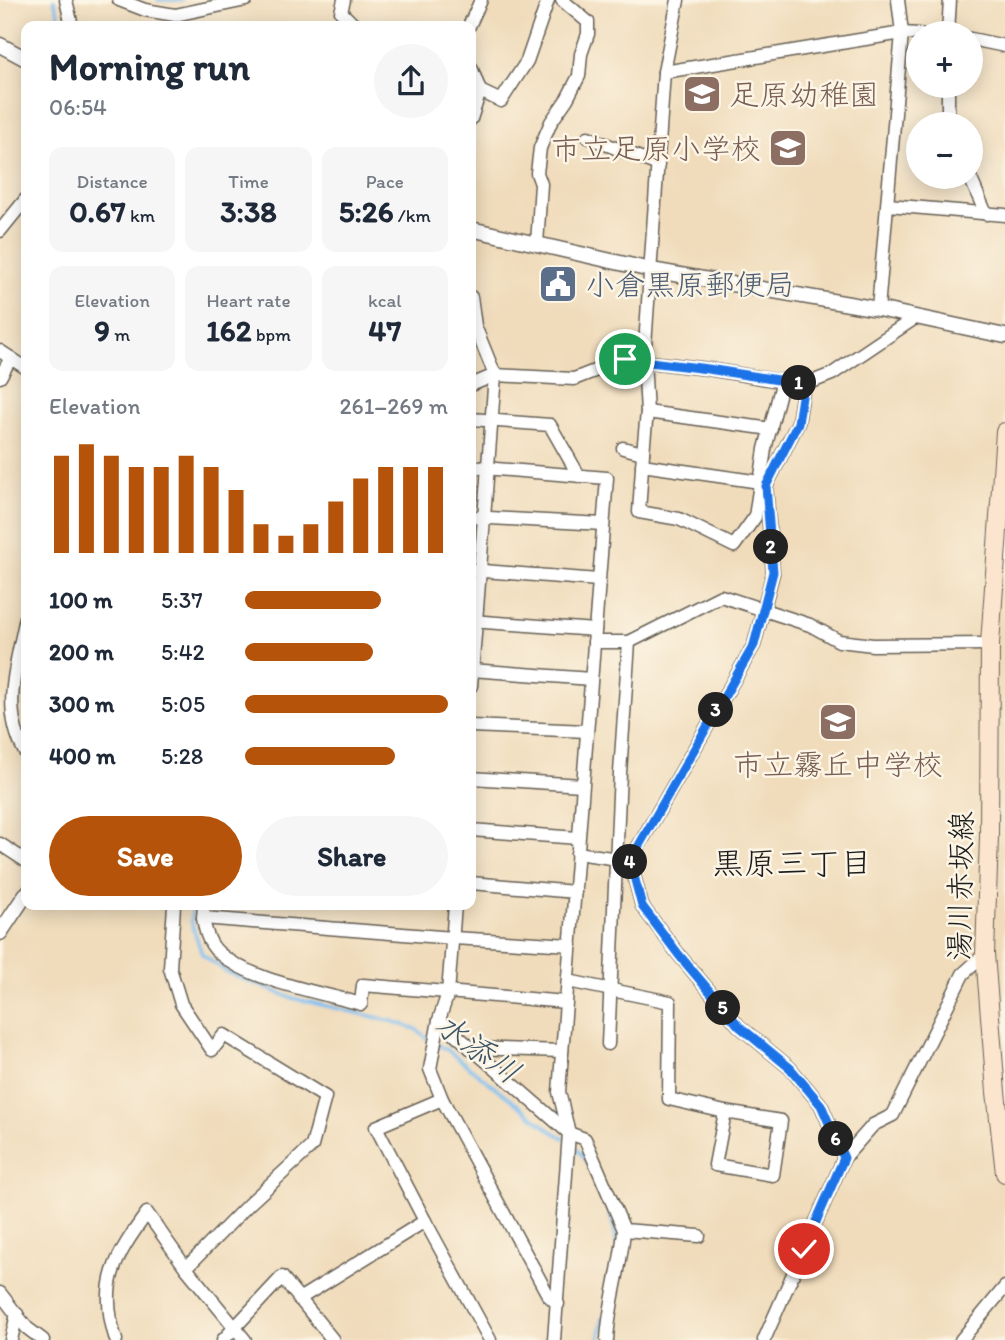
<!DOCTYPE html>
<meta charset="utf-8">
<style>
:root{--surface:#fff;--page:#f6f6f7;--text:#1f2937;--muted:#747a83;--accent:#b45309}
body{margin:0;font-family:Itim,"Klee One",sans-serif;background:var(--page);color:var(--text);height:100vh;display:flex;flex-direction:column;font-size:26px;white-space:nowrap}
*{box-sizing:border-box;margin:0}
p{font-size:23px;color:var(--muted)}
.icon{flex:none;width:38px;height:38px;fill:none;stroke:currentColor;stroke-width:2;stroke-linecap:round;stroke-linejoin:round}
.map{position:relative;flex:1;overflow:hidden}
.drawer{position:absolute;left:21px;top:21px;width:455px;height:889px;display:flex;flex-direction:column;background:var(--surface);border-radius:14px;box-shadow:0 4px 18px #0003}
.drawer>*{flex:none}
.buttons{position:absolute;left:906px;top:21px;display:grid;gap:14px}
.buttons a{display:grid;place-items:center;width:77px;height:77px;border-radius:50%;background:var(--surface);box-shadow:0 4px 18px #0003;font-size:35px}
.pin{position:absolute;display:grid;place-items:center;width:60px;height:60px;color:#fff;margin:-30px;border:4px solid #fff;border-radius:50%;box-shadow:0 2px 7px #0007}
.km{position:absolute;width:35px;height:35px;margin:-18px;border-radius:50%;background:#222;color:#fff;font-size:19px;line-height:35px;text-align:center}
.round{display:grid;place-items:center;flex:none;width:74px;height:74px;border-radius:37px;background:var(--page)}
.head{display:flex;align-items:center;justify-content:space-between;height:119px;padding:0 28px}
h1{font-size:38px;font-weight:800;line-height:52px}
.stats{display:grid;grid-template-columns:repeat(3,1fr);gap:10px;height:119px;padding:7px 28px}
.stats div{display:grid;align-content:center;border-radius:14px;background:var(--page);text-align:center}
.stats b{font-size:30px;font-weight:800}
.stats small{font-size:19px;font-weight:400}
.stats p{font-size:19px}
.chart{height:196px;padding:14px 28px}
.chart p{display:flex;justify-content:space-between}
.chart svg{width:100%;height:126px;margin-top:7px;stroke:var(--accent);stroke-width:6}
.button{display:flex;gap:14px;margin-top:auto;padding:14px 28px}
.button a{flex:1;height:80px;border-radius:42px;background:var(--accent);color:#fff;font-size:28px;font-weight:800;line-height:80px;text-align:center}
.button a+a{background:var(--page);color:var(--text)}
ul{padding:0 28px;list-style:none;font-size:23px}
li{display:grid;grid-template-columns:112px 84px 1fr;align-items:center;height:52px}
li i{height:18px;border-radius:9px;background:var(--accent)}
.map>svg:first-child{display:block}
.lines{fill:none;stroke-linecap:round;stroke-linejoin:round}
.stream{stroke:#7bbef1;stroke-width:3.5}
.minor-casing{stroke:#665f54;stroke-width:15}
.tertiary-casing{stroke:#665f54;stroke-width:17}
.secondary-casing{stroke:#665f54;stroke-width:20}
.minor{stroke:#fff;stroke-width:12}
.tertiary{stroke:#fff;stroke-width:14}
.secondary{stroke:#fce5cf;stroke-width:18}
.route-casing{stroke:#fff;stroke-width:14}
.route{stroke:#1a73e8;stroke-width:9}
.labels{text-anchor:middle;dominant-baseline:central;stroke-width:5;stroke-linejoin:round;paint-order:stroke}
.education-label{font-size:30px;fill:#785e54;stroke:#fcf5e5;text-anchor:start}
.service-label{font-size:30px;fill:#4e5e75;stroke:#fcf5e5;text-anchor:start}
.street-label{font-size:30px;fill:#1c1c1c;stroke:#fcf5e5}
.neighbourhood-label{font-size:32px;fill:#1c1c1c;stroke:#fcf5e5}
.water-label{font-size:32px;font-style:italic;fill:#3d5567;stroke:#fcf5e5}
</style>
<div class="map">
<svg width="1005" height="1340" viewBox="0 0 1005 1340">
<rect width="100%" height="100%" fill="#fcf5e5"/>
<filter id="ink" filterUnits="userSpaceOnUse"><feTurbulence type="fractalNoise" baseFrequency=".0143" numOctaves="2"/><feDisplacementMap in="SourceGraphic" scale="14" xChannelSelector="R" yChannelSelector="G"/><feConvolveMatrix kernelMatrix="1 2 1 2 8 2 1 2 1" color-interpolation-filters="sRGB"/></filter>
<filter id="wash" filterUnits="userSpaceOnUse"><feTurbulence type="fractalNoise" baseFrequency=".00686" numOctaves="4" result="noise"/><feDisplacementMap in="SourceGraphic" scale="28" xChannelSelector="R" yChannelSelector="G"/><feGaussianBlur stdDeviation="1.57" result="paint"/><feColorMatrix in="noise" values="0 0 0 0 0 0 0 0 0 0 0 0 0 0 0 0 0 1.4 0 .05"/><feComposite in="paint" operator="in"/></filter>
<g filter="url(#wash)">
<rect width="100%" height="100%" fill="#f0dcbb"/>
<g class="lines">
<g class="stream">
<polyline points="54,0 62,26"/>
<polyline points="158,0 182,0"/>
<polyline points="192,905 191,921 202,954 228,973 292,998 392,1021 416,1029 432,1042"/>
<polyline points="438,1045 446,1049 550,1130 564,1138"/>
<path d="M 573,1145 C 598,1170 611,1211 617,1245"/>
<polyline points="599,1340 603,1318"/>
</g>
</g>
</g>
<g filter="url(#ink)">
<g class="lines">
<defs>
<g id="minor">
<polyline points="66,0 72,26"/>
<polyline points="119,0 145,10 175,15 246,0"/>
<polyline points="344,0 341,12 355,26"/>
<polyline points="469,26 481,0"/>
<polyline points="948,33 950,0"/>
<polyline points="971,39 1005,46"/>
<polyline points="471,67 480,91 471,119"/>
<polyline points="664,72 902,33 919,34"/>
<polyline points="948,86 948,124"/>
<polyline points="480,91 501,101 527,61 548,0"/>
<polyline points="588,137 658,165"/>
<polyline points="970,177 986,214"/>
<polyline points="888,205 1005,215"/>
<polyline points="0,231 26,199"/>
<polyline points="537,244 541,184 537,173 540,148 551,122 567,99 579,76 581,54 588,34 588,22 562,0"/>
<polyline points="471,297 475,326 495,375 471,686"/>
<polyline points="878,309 902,33 898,0"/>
<polyline points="0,351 26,368"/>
<polyline points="0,377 11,358"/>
<polyline points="471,385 495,375 574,379 625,359 708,369 804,385 832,374 915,318"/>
<polyline points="804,385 798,423 766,486 773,573 754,645 630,861 642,906 679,955 739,1026 790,1068 821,1105 844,1158"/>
<polyline points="647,412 771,429"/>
<polyline points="471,419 550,425 579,476"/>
<polyline points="623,448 643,453 647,412 644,360 664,72 678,0"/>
<polyline points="643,453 639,512 679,519 734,546 755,517 765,449 783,380"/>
<polyline points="642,465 760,482"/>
<polyline points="471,467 607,478 559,1092 569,1133 554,1340"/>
<polyline points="471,517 603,524"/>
<polyline points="471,570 598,580"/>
<path d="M 26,617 C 17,664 0,710 26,754"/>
<polyline points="471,621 595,630"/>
<polyline points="594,642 629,642 721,596 810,625 839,641 873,645 990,644"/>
<polyline points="471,670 591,679"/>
<polyline points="471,726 587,731"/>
<polyline points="471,778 582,785"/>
<polyline points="471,830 578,838"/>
<polyline points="0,844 26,861"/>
<polyline points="577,853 625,860"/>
<polyline points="471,883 575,892"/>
<polyline points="174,905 170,968 181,1004 212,1050 224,1035 325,1097 312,1146 249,1204 186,1268"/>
<polyline points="204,905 203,918 453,938 571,945"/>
<polyline points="455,905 448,993 439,1020 430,1069 442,1099 548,1295 558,1304"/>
<path d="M 203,918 C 205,930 208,943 218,952 C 249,981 320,992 361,1004 L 363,985 L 566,1002"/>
<polyline points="568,981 670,1002 669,1099 725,1112 715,1165 773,1175 781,1121 725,1112"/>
<polyline points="439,1020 569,1133 585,1139 624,1230 699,1236"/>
<polyline points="608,1044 620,773 629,642"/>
<polyline points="470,1048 562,1051"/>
<polyline points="425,1221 490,1340"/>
<polyline points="0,1293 27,1328 43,1340"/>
<polyline points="299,1299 425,1221 376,1127 442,1099"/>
<polyline points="11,1340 17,1314"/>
<path d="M 116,1340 C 98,1284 115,1257 147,1213 L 186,1268 L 245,1340"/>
<polyline points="223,1340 282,1277 333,1340"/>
<path d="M 607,1340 C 609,1302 621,1268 624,1230"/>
<polyline points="764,1340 844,1158 873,1125 893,1115 963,974 985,954"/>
<polyline points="961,1340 1005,1287"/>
</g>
<g id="tertiary">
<polyline points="0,45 26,59"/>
<polyline points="471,229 651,270 878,309 1005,336"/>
<polyline points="0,933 26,894"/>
</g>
<polyline id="secondary" points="1005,432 990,644 989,837 985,954 996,1092 1005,1173"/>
</defs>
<use href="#minor" class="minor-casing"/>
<use href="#tertiary" class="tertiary-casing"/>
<use href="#secondary" class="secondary-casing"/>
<use href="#minor" class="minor"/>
<use href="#tertiary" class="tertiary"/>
<use href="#secondary" class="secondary"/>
</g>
</g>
<g class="lines" filter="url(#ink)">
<defs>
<polyline id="route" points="625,359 708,369 804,384 798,423 766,486 773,572 754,645 630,861 642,906 679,955 739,1026 790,1068 821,1105 844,1158 804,1249"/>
</defs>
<use href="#route" class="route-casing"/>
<use href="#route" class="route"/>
</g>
<defs>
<symbol id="school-square" viewBox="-11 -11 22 22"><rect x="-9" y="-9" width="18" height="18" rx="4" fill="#8d6e63" stroke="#fcf5e5"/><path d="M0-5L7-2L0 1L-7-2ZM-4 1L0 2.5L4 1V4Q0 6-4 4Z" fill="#fff"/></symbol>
<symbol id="civic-square" viewBox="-11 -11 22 22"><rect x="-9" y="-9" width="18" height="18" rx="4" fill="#5c6f8a" stroke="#fcf5e5"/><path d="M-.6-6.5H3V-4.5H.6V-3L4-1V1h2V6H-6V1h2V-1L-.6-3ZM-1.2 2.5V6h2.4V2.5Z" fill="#fff"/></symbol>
</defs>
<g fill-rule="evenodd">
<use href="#school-square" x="680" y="72" width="44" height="44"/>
<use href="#school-square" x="766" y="126" width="44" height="44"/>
<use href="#civic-square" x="536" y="262" width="44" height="44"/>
<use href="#school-square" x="816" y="700" width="44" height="44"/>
</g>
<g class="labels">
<g class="education-label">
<text x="729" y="94">足原幼稚園</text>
<text x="761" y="148" text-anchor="end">市立足原小学校</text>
<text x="838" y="764" text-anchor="middle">市立霧丘中学校</text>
</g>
<g class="service-label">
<text x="585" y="284">小倉黒原郵便局</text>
</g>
<g class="street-label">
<text transform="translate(960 886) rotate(-89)">湯川赤坂線</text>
</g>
<g class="neighbourhood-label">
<text x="792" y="863">黒原三丁目</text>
</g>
<g class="water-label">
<text transform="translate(478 1048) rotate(36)">水添川</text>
</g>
</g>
</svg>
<div class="buttons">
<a>+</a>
<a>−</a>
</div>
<div class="pin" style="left:625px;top:359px;background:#1e9e55"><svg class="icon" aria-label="arrive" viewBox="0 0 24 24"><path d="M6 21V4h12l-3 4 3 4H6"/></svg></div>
<div class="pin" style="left:804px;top:1249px;background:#d93025"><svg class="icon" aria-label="check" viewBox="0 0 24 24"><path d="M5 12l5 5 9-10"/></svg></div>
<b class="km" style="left:799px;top:383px">1</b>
<b class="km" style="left:771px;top:547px">2</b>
<b class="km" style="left:716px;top:710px">3</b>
<b class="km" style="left:630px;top:862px">4</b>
<b class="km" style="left:723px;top:1008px">5</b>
<b class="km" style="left:836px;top:1139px">6</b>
<section class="drawer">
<div class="head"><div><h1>Morning run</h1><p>06:54</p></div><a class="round"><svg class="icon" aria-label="share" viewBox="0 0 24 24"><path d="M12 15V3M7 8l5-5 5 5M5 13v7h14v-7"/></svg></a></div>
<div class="stats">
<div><p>Distance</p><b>0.67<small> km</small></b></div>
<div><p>Time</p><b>3:38</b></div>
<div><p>Pace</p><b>5:26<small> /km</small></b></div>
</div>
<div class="stats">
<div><p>Elevation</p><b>9<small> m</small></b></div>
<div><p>Heart rate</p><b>162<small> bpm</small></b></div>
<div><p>kcal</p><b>47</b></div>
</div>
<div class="chart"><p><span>Elevation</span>261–269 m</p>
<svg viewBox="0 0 160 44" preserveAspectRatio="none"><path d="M5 44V10M15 44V6M25 44V10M35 44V14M45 44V14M55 44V10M65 44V14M75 44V22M85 44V34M95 44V38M105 44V34M115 44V26M125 44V18M135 44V14M145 44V14M155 44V14"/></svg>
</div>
<ul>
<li><b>100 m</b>5:37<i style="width:67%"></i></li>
<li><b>200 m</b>5:42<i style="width:63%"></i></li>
<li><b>300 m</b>5:05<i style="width:100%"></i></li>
<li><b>400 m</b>5:28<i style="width:74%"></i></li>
</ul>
<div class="button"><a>Save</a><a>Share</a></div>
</section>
</div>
